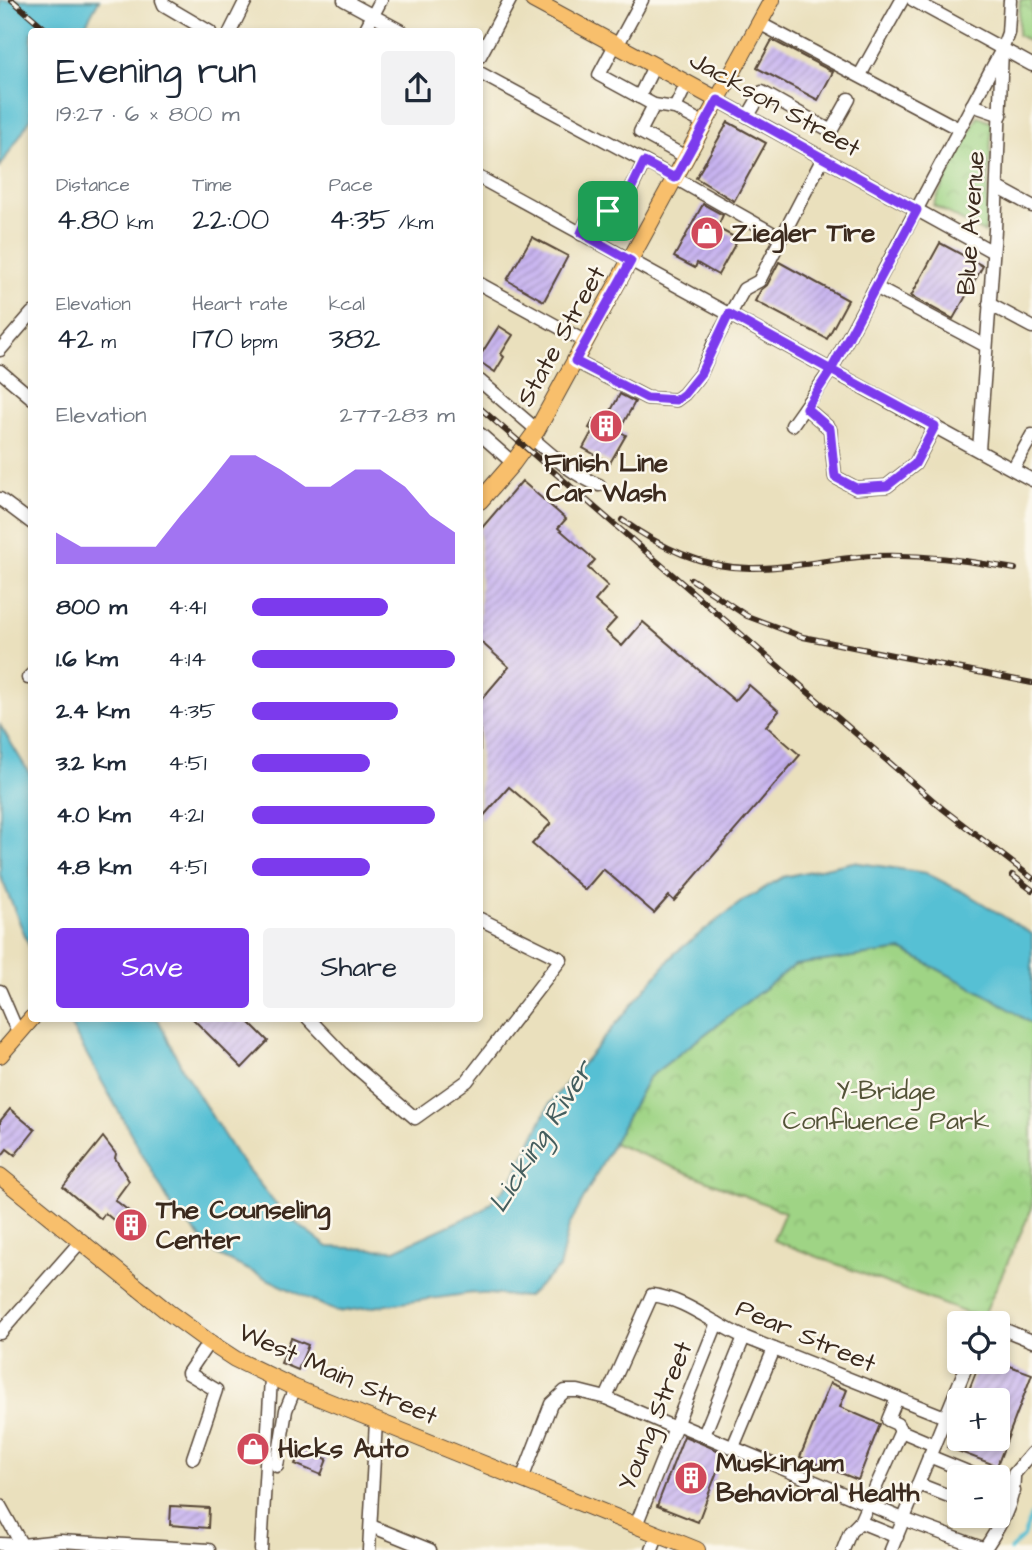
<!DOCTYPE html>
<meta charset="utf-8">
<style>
:root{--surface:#fff;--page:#f2f2f3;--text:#1f2937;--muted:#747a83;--accent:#7c3aed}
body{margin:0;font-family:"Architects Daughter",sans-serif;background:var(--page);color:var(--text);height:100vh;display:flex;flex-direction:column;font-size:26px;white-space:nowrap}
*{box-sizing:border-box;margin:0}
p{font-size:23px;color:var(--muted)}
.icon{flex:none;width:38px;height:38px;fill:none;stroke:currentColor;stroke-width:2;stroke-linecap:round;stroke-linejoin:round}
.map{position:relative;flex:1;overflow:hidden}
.sheet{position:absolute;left:28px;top:28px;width:455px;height:994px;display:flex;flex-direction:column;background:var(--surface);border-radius:7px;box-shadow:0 4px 10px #0003}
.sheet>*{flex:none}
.buttons{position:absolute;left:947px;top:1311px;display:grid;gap:14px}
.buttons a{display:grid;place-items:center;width:63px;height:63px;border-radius:7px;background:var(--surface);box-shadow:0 4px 10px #0003;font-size:35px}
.pin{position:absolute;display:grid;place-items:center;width:60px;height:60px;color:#fff;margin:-30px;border-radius:14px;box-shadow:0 4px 10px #0006}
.round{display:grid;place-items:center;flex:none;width:74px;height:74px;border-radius:7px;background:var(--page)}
.overview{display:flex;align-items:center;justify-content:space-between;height:119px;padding:0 28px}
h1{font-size:38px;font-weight:600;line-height:52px}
.metrics{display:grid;grid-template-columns:repeat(3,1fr);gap:10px;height:119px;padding:7px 28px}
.metrics div{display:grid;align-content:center}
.metrics b{font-size:30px;font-weight:600}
.metrics small{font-size:19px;font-weight:400}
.metrics p{font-size:19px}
.chart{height:196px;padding:14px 28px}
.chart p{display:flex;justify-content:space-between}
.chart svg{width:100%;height:126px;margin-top:7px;fill:var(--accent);opacity:.7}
.action{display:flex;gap:14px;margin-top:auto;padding:14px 28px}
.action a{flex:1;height:80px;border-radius:7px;background:var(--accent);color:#fff;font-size:28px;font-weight:600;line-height:80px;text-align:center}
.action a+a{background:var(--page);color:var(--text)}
ul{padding:0 28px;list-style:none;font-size:23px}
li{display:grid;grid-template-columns:112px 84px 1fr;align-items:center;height:52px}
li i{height:18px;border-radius:9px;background:var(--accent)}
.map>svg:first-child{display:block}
.park{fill:url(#park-crowns);stroke:#6d7f52;stroke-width:2}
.water{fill:#57c0d4;stroke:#497579;stroke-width:2}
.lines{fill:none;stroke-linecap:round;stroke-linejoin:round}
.stream{stroke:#57c0d4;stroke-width:3.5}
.building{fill:url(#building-hatch)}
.minor-casing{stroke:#554536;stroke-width:15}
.major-casing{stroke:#554536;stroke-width:18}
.minor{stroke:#fff;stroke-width:12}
.major{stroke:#f8bf6c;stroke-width:16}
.rail-casing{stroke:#3b2a1e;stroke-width:6}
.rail{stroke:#fbf7ec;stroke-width:3.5;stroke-dasharray:10;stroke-linecap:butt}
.route-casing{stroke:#fff;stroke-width:14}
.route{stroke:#7c3aed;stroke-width:9}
.labels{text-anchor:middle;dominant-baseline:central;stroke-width:5;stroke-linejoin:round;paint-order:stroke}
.street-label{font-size:26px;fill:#3b2a1e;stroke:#fbf7ec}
.poi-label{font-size:26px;font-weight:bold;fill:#3b2a1e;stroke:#fbf7ec;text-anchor:start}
.park-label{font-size:26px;fill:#545438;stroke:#fbf7ec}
.water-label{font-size:28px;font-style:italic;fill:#455e5e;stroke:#fbf7ec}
</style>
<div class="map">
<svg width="1032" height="1550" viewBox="0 0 1032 1550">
<defs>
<pattern id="park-crowns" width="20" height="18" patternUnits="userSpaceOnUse" patternTransform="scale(1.75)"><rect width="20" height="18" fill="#9fd485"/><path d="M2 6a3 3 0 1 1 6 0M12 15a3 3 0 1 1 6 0" fill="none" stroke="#8ab672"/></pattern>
<pattern id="building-hatch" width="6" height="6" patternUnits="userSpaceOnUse" patternTransform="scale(1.75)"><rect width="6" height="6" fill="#c7b3f0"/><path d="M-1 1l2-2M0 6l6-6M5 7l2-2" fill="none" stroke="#a392c2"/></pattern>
</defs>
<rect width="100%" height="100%" fill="#fbf7ec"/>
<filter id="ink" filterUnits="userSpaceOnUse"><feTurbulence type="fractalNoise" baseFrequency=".0143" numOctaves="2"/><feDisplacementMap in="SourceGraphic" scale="14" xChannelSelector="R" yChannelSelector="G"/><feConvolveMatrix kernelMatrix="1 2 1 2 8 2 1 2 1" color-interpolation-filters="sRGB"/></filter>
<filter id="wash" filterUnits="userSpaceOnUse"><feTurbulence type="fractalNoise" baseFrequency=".00686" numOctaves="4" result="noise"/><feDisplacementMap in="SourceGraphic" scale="28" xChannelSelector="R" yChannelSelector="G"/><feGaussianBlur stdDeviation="1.57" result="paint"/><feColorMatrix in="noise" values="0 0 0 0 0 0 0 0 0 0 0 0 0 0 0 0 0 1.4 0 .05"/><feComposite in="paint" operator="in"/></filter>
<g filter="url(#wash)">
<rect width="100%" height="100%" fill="#eae0bd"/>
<g class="park">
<polygon points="1020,0 1032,0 1032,43 1018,35"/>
<polygon points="978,116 992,123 985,233 933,205"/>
<polygon points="902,950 994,999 1032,1024 1032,1208 982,1319 773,1240 785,1212 613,1143 648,1078 795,965"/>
</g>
<g class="water">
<polygon points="0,0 99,0 82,31 32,32 31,118 0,167"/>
<polygon points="0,725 31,776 31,950 0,875"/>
<polygon points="853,862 926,873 969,895 1032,934 1032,1024 994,999 902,950 795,965 648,1078 569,1226 559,1268 527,1297 473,1293 337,1312 217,1255 173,1209 67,1019 158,1019 183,1070 236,1155 283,1213 328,1247 395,1250 483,1210 512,1181 550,1103 675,953 741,902 783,877"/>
</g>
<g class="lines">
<polyline class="stream" points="1010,1550 1023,1537 1032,1514"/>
</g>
<g id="blocks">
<g class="building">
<polygon points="772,40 833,72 818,100 757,68"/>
<polygon points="728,122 766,143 734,201 696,178"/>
<polygon points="703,204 723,215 717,228 738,239 718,275 697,263 695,268 674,257"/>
<polygon points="532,237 568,256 544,301 507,280"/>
<polygon points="940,243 983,266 953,319 911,296"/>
<polygon points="779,262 848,300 827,339 755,301 761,290 767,285"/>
<polygon points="499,326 513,335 501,354 504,357 495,372 480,362 480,356"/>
<polygon points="620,394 635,402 619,431 626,435 610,463 583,448 593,430 589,428 594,419 604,423"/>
<polygon points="522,481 566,519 558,528 595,560 588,568 608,586 595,601 616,619 605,631 622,646 643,622 735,701 749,685 779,711 766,726 800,755 674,901 669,896 654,913 603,869 585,890 532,844 551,823 509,787 480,820 480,701 509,667 480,641 480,530"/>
<polygon points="192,1018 245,1018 268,1041 242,1068"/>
<polygon points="10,1109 35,1130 15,1155 7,1149 0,1158 0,1121"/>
<polygon points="103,1137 116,1154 115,1158 129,1181 115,1200 139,1219 137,1221 146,1228 137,1240 105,1213 101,1219 63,1187"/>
<polygon points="291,1338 308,1345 298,1370 281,1363"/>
<polygon points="980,1362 999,1362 1032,1374 997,1466 947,1447 958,1417 959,1438 998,1438 998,1400 965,1400"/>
<polygon points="830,1383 847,1390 840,1407 880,1424 858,1480 800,1457"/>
<polygon points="684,1436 724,1453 698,1522 657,1506"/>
<polygon points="302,1448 327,1459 321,1475 295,1464"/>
<polygon points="171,1506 209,1508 208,1528 170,1525"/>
</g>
</g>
</g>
<g filter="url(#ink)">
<use href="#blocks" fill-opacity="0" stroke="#554536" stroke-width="2"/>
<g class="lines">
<defs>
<g id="minor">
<polyline points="162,0 164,5 210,32"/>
<polyline points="344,0 403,32"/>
<polyline points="913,0 1032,65"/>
<polyline points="759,23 959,129"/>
<polyline points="230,32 246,0"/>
<polyline points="364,32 381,0"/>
<polyline points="615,45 599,75 654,105 675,108 705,124"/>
<polyline points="617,46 642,0"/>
<polyline points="480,56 510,0"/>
<polyline points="480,73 675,178 781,238"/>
<polyline points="860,75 902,0"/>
<polyline points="639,97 654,66"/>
<polyline points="718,100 993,252"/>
<polyline points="654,105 640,132 686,157"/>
<polyline points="972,105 1001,115"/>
<polyline points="675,108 687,83"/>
<polyline points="748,116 762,92 831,131 849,99"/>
<polyline points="480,178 1032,480"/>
<polyline points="997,187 1032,206"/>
<polyline points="581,234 594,204 616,212 622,208 644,162"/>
<polyline points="480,284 586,342"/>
<polyline points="877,288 986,346"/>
<polyline points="989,304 1032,327"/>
<polyline points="0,350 32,313"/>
<polyline points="575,361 647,398 676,400 684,394 701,373 714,343 744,289 759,281 823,158"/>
<polyline points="0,371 32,398"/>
<polyline points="480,381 537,430"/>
<polyline points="806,408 830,429 835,477 856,488 887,486 915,464 935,426"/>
<polyline points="792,425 831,370 1000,53"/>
<polyline points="480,434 513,463"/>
<path d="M 532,438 C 553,456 573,475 599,485"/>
<polyline points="979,450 995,230 1002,49 1008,33 1010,0"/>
<polyline points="1013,469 1032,435"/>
<polyline points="0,499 32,523"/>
<polyline points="28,678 32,674"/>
<polyline points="0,991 18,1033"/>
<polyline points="308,1018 351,1063 415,1118 467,1081 561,959 480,919"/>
<polyline points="983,1323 986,1323"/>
<polyline points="998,1327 1032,1341"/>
<polyline points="0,1333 81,1241"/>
<path d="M 606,1398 L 652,1295 C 686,1299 713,1324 744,1337 L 945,1417"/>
<polyline points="677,1424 903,1519 985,1549"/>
<polyline points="901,1431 934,1445"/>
<polyline points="704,1435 744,1337"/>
<polyline points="733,1447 774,1349"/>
<polyline points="929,1456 980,1477"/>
<polyline points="193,1458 216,1390 188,1373 209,1342"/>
<polyline points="277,1466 286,1410 295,1388"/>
<polyline points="522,1479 551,1404 565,1391 578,1391 606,1398 675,1428"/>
<polyline points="918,1484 959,1500"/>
<polyline points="998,1484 1014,1491"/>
<polyline points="0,1506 24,1549"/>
<polyline points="860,1522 901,1431 897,1424 888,1420 897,1398"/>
<polyline points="636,1525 717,1323"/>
<polyline points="371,1526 430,1550"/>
<polyline points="0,1544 22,1545 60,1541 209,1550"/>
<polyline points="261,1550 271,1378"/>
<polyline points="369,1550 376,1421"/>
<polyline points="652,1550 658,1534"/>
<polyline points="843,1550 850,1532 860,1522 897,1537"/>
<polyline points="891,1550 968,1362"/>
<path d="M 984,1550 C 1000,1526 1015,1503 1014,1474 L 1032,1453"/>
</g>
<g id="major">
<polyline points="533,0 718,100"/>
<polyline points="480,501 513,463 537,430 772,0"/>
<polyline points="0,1055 32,1018"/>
<polyline points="0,1176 168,1312 209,1342 235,1359 295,1388 697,1550"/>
</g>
</defs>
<use href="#minor" class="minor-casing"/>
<use href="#major" class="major-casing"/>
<use href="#minor" class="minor"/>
<use href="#major" class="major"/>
<defs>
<g id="rail">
<polyline points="12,0 49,32"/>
<polyline points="480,408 943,809 1032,878"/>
<path d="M 622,520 C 660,547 702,568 750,568 C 790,569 831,558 872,556 C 924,554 964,560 1015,569"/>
<polyline points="691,579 747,616 803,637 1032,683"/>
<polyline points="1012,875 1032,890"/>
</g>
</defs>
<use href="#rail" class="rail-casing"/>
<use href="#rail" class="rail"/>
</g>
</g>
<g class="lines" filter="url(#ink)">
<defs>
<polyline id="route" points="608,211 594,204 581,233 631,261 575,361 647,398 676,400 684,394 701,373 729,314 831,370 806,408 830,429 835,477 856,488 887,486 915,464 935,426 831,370 917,210 718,100 675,178 644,162 622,208 616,212 608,211"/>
</defs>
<use href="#route" class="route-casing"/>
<use href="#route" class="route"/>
</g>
<defs>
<symbol id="shop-disc" viewBox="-11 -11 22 22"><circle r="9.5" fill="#d1495b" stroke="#fbf7ec"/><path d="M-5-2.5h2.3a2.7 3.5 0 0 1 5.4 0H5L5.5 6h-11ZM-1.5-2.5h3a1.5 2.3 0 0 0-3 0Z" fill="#fff"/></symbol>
<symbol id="building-disc" viewBox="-11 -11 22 22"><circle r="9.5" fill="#d1495b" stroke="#fbf7ec"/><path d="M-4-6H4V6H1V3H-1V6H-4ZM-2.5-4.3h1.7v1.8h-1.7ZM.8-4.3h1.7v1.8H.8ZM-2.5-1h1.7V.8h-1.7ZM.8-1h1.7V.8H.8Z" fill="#fff"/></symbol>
</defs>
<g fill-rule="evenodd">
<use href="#shop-disc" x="688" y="214" width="38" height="38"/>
<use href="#building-disc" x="587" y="407" width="38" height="38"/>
<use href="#building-disc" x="112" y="1206" width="38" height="38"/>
<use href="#shop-disc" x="234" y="1430" width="38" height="38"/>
<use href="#building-disc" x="672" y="1459" width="38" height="38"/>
</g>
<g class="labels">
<g class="street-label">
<text transform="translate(775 104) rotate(29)">Jackson Street</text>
<text transform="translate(971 223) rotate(-86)">Blue Avenue</text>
<text transform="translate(561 336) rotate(-61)">State Street</text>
<text transform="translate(806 1336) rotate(23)">Pear Street</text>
<text transform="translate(338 1374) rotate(24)">West Main Street</text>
<text transform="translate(655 1416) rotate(-68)">Young Street</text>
</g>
<g class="poi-label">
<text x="732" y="233">Ziegler Tire</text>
<text x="606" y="463" text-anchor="middle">Finish Line<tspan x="606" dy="30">Car Wash</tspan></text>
<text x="156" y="1210">The Counseling<tspan x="156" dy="30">Center</tspan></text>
<text x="278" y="1449">Hicks Auto</text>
<text x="716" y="1463">Muskingum<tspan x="716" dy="30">Behavioral Health</tspan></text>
</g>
<g class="park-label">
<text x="886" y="1091">Y-Bridge<tspan x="886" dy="30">Confluence Park</tspan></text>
</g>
<g class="water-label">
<text transform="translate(541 1137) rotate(-58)">Licking River</text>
</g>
</g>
</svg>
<div class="buttons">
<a><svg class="icon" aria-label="locate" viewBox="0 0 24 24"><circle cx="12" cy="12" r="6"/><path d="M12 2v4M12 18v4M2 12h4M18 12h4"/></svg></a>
<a>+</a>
<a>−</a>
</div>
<div class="pin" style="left:608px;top:211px;background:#1e9e55"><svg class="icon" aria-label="arrive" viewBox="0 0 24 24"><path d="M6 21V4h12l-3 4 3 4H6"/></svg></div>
<section class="sheet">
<div class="overview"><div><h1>Evening run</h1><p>19:27 · 6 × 800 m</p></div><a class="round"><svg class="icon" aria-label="share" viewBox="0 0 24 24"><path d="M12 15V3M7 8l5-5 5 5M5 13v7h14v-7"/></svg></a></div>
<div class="metrics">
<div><p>Distance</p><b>4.80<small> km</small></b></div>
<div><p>Time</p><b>22:00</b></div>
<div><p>Pace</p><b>4:35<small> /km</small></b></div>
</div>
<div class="metrics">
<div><p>Elevation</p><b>42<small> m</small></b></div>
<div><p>Heart rate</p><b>170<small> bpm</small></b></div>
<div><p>kcal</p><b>382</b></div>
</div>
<div class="chart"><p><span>Elevation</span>277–283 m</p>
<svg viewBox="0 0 160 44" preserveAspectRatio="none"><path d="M0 44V33L10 38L20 38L30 38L40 38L50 27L60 17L70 6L80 6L90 11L100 17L110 17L120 11L130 11L140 17L150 27L160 33V44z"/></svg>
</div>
<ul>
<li><b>800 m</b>4:41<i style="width:67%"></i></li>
<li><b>1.6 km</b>4:14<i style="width:100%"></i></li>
<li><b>2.4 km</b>4:35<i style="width:72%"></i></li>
<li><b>3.2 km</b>4:51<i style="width:58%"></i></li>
<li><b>4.0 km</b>4:21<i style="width:90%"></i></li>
<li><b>4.8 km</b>4:51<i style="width:58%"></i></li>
</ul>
<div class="action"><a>Save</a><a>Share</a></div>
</section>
</div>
